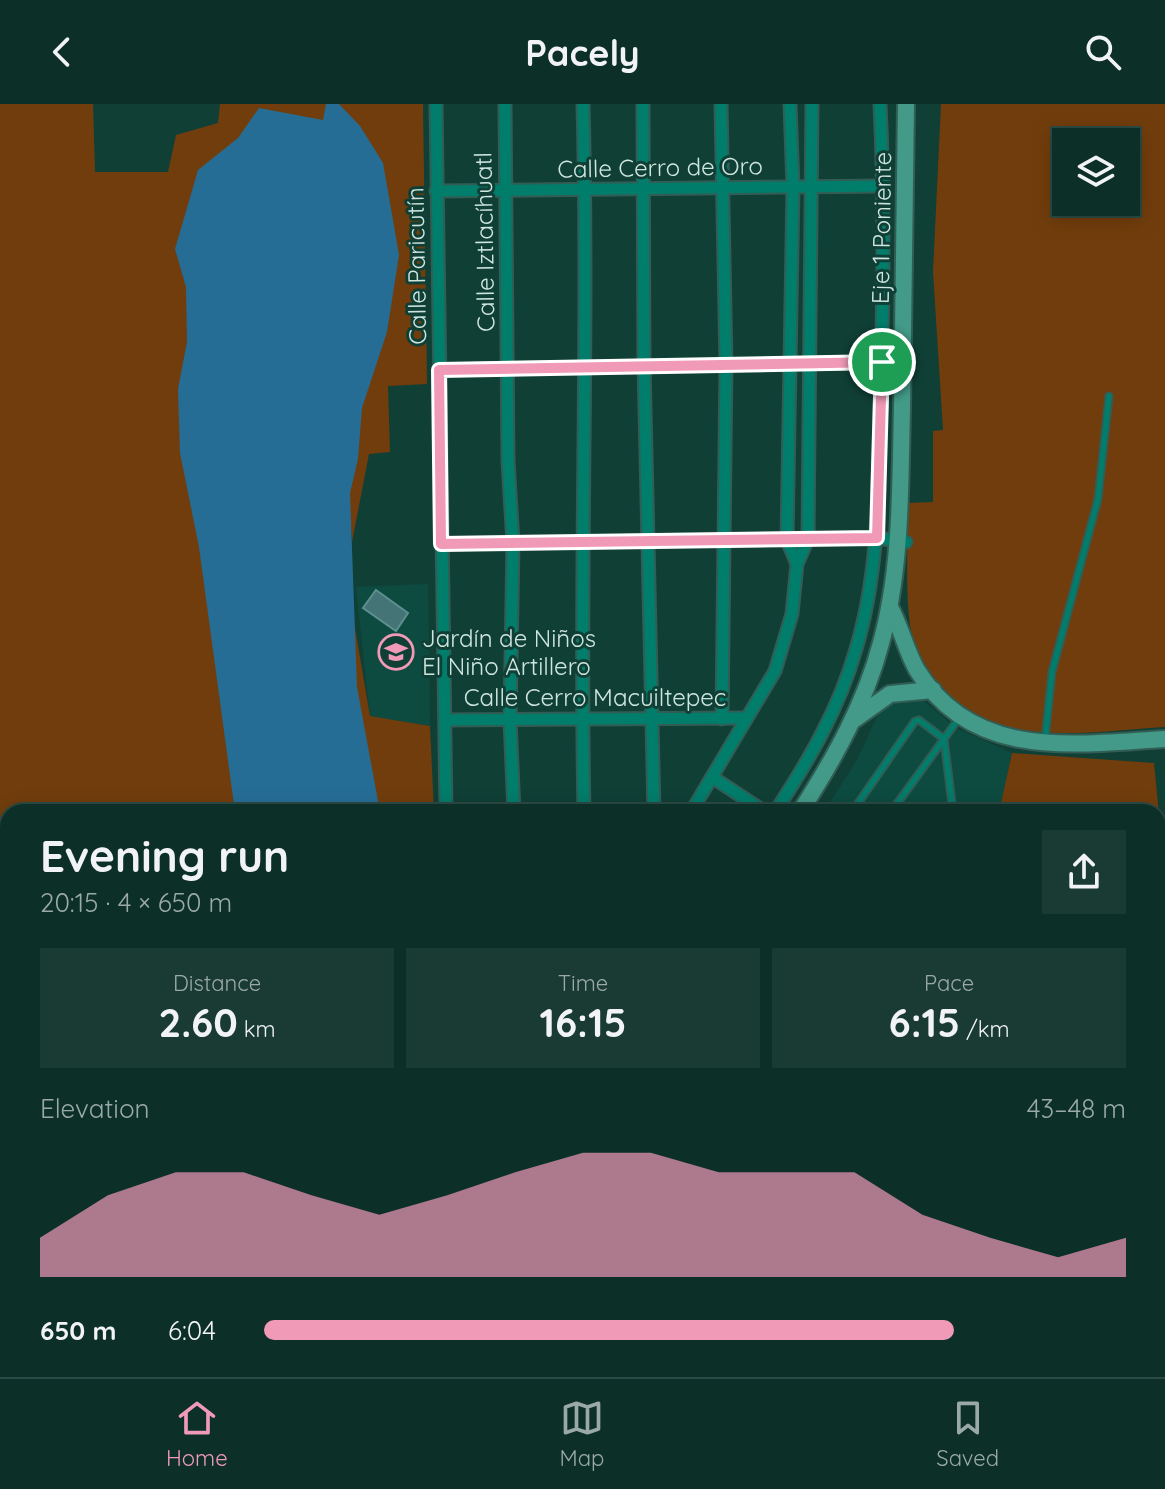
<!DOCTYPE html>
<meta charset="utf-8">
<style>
:root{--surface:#0c2f28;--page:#1a3b34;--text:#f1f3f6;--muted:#9aa9a8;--line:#2c4a45;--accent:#f09ab7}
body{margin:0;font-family:Quicksand,sans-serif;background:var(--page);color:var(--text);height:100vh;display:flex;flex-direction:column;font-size:30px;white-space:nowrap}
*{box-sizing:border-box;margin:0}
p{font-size:26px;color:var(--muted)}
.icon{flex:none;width:44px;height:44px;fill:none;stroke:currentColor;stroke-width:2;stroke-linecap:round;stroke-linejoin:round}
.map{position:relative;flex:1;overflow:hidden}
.side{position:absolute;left:0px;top:700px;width:1166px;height:574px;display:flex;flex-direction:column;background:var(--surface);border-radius:24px 24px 0 0;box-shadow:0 4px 20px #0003,0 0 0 2px var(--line)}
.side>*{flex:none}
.controls{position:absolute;left:1052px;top:24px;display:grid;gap:16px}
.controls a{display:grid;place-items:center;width:88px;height:88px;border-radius:0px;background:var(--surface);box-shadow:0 4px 20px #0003,0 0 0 2px var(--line);font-size:40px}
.pin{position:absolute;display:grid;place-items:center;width:68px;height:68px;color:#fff;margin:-34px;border:4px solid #fff;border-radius:50%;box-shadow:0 2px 8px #0007}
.round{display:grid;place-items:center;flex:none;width:84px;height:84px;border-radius:0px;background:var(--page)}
.summary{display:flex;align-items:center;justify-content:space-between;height:136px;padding:0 40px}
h1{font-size:44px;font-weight:700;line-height:60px}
.stats{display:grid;grid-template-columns:repeat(3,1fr);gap:12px;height:136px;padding:8px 40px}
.stats div{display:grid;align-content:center;border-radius:0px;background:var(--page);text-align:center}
.stats b{font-size:40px;font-weight:700}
.stats small{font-size:22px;font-weight:400}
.stats p{font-size:22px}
.chart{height:224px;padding:16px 40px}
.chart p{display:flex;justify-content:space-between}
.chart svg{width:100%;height:144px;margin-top:8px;fill:var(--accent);opacity:.7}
ul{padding:0 40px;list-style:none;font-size:26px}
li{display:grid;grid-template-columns:128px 96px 1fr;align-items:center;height:60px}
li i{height:20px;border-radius:10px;background:var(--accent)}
header{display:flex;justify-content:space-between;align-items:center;height:104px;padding:0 40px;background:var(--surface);font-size:36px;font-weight:700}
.tabs{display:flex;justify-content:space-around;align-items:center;height:112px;border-top:2px solid var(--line);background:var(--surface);font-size:22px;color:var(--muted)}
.tabs a{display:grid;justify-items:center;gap:4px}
.tabs .selected{color:var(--accent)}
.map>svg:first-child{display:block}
.built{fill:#0d4b41}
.green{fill:#713d0c;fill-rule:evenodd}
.water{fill:#266d96}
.building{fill:#447475;stroke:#5e8f90;stroke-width:2}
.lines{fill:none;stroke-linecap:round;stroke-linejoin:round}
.lane-casing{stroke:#325d55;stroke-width:9}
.street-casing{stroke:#325d55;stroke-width:15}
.secondary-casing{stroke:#325d55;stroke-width:20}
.lane{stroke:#007d6b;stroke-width:5}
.street{stroke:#007d6b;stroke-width:11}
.secondary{stroke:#439a88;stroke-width:16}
.route-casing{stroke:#fff;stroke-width:16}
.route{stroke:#f09ab7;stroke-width:10}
.labels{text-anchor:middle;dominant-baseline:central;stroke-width:6;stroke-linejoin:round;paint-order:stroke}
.street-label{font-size:24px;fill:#cfe6e0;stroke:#103f36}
.poi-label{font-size:24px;fill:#cfe6e0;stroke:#103f36;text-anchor:start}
</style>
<header><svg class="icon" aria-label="back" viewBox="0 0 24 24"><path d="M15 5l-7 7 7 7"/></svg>Pacely<svg class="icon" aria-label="search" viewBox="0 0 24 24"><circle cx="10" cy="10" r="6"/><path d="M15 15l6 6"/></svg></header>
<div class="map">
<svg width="1165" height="1273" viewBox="0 0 1165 1273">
<rect width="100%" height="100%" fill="#103f36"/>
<g class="built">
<polygon points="428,480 430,622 370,612 356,483"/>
<polygon points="892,594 920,594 956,624 1012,649 999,708 824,708 857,656 881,604"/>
</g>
<g class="green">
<polygon points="0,0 93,0 95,68 168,68 176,31 218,19 220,0 423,0 427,280 388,282 390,348 369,350 352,438 349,394 339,430 370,612 430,622 434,708 8,708 8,1189 0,1193"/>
<path d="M 941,0 L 1165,0 L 1165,623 C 1082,628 980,649 929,567 C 921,554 913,538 910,522 C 905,482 908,440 908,399 L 933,398 L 933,327 L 943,326 L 933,168 ZM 1066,38 L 1126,38 L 1126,98 L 1066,98 Z"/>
<polygon points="1012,649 1154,659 1165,770 1165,870 1158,873 1158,708 999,708"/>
<polygon points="1165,1021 1165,1273 1058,1273 1058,1266 1158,1266 1158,1023"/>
<polygon points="521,1266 964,1266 967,1273 526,1273"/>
</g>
<polygon class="water" points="326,0 339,0 360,22 383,59 399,151 387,228 362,304 358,355 350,389 357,583 380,708 235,708 199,443 180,349 178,285 187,238 186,183 175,145 198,66 238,34 259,4 323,16"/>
<polygon class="building" points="376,486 408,509 396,527 363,504"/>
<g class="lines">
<defs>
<g id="lane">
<polyline points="1045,636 1052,568 1098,395 1109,292"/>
<polyline points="806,701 816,708"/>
<polyline points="852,708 915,617 919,616 944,635 891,708"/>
<polyline points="953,708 944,635 959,614"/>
</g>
<g id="street">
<polyline points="436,0 446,708"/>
<polyline points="505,0 508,357 513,439 510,616 514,708"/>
<path d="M 583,0 C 589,236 579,472 584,708"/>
<polyline points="643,0 644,260 654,708"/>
<polyline points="721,0 726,260 722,615"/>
<polyline points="790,0 793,83 787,436 797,460"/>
<polyline points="436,87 884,82"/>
<polyline points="439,266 882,258"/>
<polyline points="441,440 877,434 906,438"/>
<polyline points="445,616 745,614"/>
<polyline points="712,673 765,708"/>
<polyline points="691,708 775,567 792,510 797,460 808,435 812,0"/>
<path d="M 775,708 C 809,656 839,605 856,545 C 879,469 878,390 880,310 C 883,207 885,103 880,0"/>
<polyline points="1158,925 1165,925"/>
<polyline points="1158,1013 1165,1012"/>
<polyline points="0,1223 8,1252"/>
<polyline points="12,1266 14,1273"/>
<polyline points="282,1266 286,1273"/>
<polyline points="392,1266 396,1273"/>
<polyline points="1027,1266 1028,1273"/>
<polyline points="468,1273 479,1266"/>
</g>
<g id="secondary">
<path d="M 890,503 C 901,523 906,547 917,566 C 973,657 1074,640 1165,635"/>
<polyline points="855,615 890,590 933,586"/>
<path d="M 800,708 C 834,655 865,600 881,539 C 902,463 900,382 902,304 C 904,202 905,101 906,0"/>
<polyline points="0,1204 8,1201"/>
<polyline points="97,1273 97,1266"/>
</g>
</defs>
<use href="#lane" class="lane-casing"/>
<use href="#street" class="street-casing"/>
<use href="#secondary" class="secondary-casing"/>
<use href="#lane" class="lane"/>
<use href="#street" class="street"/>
<use href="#secondary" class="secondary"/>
</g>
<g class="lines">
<defs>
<polygon id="route" points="882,258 877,434 441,440 439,266"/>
</defs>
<use href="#route" class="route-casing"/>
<use href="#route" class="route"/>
</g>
<defs>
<symbol id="school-ring" viewBox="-11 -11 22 22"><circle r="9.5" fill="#103f36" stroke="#f09ab7" stroke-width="1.5"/><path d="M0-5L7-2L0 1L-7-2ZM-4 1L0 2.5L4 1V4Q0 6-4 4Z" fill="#f09ab7"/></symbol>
</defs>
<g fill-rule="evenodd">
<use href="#school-ring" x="376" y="528" width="40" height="40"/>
</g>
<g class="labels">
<g class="street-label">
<text transform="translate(660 63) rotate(-1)">Calle Cerro de Oro</text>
<text transform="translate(881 124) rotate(-89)">Eje 1 Poniente</text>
<text transform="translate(484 138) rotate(-91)">Calle Iztlacíhuatl</text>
<text transform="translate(416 162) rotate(-91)">Calle Paricutín</text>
<text x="595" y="593">Calle Cerro Macuiltepec</text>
</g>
<g class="poi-label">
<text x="422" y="534">Jardín de Niños<tspan x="422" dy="28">El Niño Artillero</tspan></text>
</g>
</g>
</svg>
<div class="controls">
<a><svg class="icon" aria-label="layers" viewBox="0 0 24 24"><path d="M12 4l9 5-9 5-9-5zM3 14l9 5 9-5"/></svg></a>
</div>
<div class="pin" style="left:882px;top:258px;background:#1e9e55"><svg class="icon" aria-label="arrive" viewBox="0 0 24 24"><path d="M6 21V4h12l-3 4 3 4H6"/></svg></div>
<section class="side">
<div class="summary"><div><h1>Evening run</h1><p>20:15 · 4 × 650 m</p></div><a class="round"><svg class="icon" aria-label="share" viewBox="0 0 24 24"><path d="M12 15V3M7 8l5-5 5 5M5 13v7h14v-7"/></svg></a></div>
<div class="stats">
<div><p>Distance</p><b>2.60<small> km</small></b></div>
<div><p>Time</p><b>16:15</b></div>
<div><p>Pace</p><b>6:15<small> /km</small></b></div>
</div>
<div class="chart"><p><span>Elevation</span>43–48 m</p>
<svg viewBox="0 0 160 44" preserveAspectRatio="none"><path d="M0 44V32L10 19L20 12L30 12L40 19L50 25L60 19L70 12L80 6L90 6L100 12L110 12L120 12L130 25L140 32L150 38L160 32V44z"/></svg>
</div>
<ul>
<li><b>650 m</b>6:04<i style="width:80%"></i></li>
</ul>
</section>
</div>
<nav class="tabs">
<a class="selected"><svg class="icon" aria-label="home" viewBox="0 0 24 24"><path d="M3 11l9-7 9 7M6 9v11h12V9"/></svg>Home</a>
<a><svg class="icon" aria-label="map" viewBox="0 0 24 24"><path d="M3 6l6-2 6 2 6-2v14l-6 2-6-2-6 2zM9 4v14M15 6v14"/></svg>Map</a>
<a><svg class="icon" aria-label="saved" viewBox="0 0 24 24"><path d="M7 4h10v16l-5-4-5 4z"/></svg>Saved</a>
</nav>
